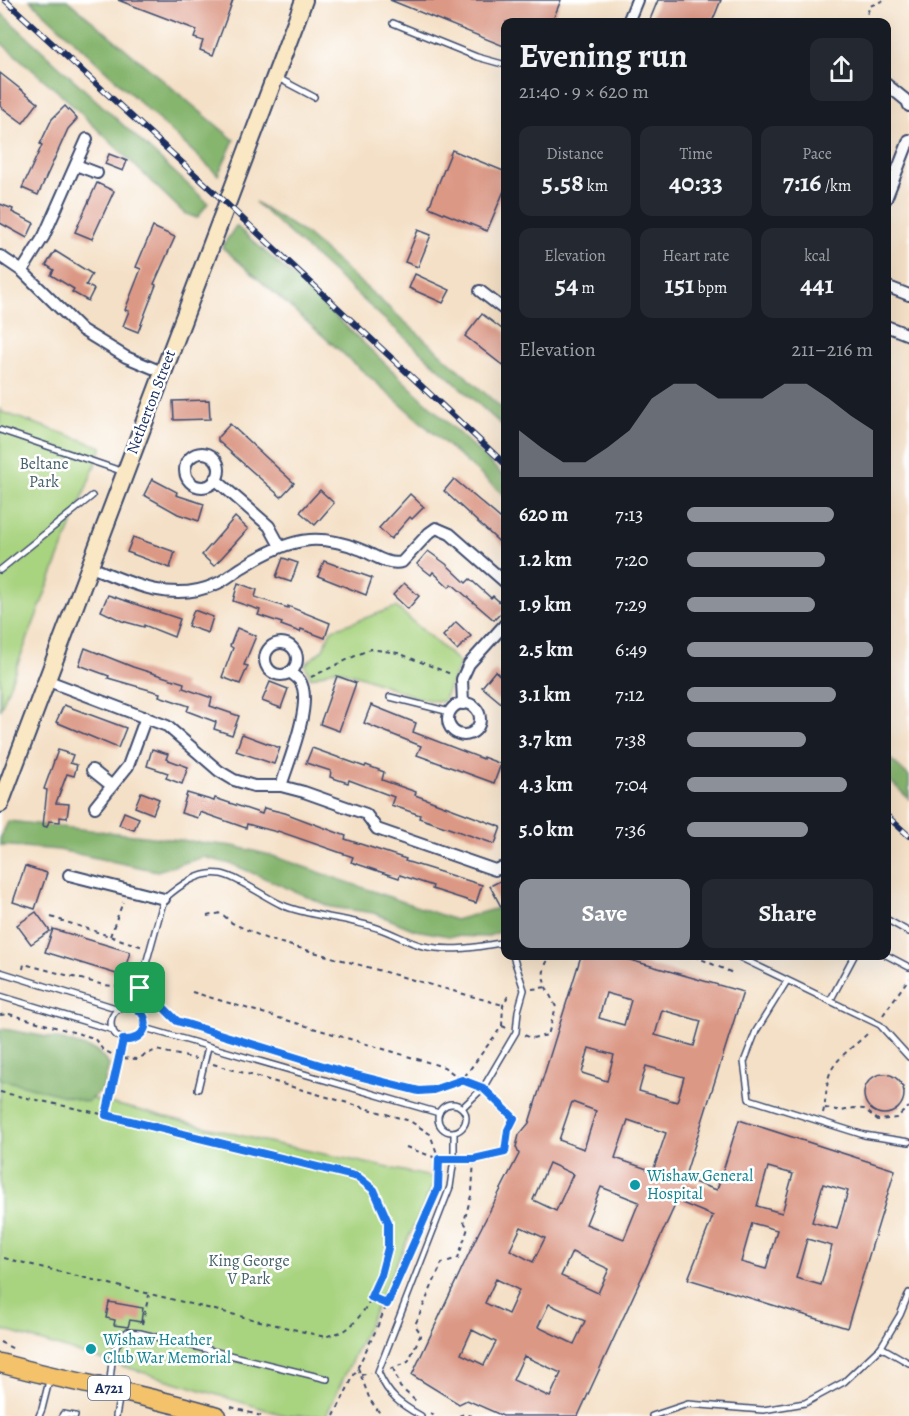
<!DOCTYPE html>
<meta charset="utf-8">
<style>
:root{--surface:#171b24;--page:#242831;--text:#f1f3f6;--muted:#9ea1a6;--accent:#8c9099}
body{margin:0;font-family:Alegreya,serif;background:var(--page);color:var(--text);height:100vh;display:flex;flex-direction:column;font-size:22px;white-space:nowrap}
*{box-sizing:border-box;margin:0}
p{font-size:20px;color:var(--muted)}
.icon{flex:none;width:33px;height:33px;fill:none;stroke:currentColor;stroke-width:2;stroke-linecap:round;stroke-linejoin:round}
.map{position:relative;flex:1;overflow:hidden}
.sheet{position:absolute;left:501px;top:18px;width:390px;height:942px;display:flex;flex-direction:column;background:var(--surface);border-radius:12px;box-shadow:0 6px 24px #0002}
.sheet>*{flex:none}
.pin{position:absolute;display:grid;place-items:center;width:51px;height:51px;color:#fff;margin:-26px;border-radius:12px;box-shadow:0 3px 9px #0006}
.round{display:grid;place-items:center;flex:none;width:63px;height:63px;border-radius:12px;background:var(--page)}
.headline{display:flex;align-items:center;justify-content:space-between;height:102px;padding:0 18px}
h1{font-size:33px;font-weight:700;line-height:45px}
.metrics{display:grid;grid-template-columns:repeat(3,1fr);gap:9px;height:102px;padding:6px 18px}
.metrics div{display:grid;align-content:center;border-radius:12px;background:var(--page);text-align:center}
.metrics b{font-size:26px;font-weight:700}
.metrics small{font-size:16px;font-weight:400}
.metrics p{font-size:16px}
.chart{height:168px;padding:12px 18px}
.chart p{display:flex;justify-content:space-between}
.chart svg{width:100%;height:108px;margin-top:6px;fill:var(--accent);opacity:.7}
.cta{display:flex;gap:12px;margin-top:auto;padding:12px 18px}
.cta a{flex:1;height:69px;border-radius:12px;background:var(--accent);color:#fff;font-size:24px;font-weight:700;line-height:69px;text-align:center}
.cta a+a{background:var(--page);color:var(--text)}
ul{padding:0 18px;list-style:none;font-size:20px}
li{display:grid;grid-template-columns:96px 72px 1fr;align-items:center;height:45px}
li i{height:15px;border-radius:8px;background:var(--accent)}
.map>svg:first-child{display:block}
.green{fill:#a8d37f;stroke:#62816e;stroke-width:1.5}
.forest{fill:#86b56e;stroke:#507266;stroke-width:1.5}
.building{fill:#db9885;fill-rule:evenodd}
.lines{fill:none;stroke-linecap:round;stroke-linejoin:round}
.lane-casing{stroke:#3c4a6e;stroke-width:8}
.street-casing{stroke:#3c4a6e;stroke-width:14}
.secondary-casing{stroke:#3c4a6e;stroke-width:20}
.primary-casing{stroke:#3c4a6e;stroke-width:21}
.path{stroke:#3c4a6e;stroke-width:2;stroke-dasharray:4.5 4.5;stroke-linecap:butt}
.lane{stroke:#fff;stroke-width:5}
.street{stroke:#fff;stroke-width:10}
.secondary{stroke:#fae7c3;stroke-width:16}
.primary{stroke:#f3c26a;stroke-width:18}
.rail-casing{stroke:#1b2f5e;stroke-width:6}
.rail{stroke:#fff;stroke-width:4;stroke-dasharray:11;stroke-linecap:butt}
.route-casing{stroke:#fff;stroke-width:12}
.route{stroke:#1a73e8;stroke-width:8}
.culture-dot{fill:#0f9aa8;stroke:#fff;stroke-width:2}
.labels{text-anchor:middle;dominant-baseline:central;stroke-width:5;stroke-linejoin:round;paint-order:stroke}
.shield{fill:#fff;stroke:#5f6d8e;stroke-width:1.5}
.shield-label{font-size:15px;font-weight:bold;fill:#1b2f5e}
.street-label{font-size:16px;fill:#1b2f5e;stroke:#fff}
.park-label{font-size:16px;fill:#456068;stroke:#fff}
.culture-label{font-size:16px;fill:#0d838f;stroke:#fff;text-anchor:start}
</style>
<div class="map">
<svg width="909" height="1416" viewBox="0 0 909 1416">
<rect width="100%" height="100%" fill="#fff"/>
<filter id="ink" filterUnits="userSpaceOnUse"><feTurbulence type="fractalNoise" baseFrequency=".0167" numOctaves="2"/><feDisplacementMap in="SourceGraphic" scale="12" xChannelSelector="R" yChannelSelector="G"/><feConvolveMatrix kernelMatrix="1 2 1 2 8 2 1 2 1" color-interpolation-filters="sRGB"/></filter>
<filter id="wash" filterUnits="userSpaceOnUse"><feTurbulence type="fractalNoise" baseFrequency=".008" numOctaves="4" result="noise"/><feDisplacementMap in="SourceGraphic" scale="24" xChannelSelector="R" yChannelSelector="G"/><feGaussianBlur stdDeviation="1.35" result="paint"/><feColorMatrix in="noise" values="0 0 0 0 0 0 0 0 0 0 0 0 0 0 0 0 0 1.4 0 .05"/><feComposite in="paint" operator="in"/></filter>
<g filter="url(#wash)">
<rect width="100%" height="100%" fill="#f4e0c6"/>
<g class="green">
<polygon points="0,409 2,412 102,447 0,710"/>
<polygon points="396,607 460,663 443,702 418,698 363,677 335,669 311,678 305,665 323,649 331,630"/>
<polygon points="0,1076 263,1141 436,1178 326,1416 287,1416 0,1329"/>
</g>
<g class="forest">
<polygon points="30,0 67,0 234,140 218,175"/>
<polygon points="0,12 208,203 197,218 184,213 63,96 0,42"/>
<polygon points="255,202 306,234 505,411 505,428"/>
<polygon points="236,226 296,279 505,477 505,496 222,247"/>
<polygon points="886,755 909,776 909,799 887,778"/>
<polygon points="8,821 233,846 270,855 455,920 505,906 505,930 486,937 449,936 415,930 374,913 331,907 234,865 204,857 157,871 59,850 0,845 0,839"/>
<polygon points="4,1029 63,1040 97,1051 109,1065 103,1089 87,1102 0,1079 0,1030"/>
</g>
<g id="blocks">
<g class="building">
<polygon points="118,0 233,0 213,55 200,50 203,41 194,38 197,30"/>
<polygon points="390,0 561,0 552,22 506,22 506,47"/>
<polygon points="658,0 721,0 712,22 649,22"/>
<polygon points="0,73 38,103 23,123 0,106"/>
<polygon points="65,106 77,119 68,129 38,195 22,188 42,145 40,144 52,119"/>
<polygon points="452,150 506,172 506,186 487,231 429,207"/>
<polygon points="109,154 127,161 123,171 105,164"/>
<polygon points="97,183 114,191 92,239 75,232"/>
<polygon points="0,204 13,209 12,212 34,223 27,238 0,223"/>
<polygon points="153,227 175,237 154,284 156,285 138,332 123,326 129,311 125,310 141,269 136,267"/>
<polygon points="418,230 431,235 418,267 405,262"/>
<polygon points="55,251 92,274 86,285 94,289 88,301 72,292 74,289 51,275 54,270 46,265"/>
<polygon points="415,274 450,290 443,303 409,288"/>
<polygon points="482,314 506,332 506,368 465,336"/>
<polygon points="209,400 210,419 174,420 173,401"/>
<polygon points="230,424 294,483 281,497 218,441 218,437"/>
<polygon points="152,479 177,492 176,495 204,504 199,521 178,514 144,495"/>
<polygon points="454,479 506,523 506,548 444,491"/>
<polygon points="320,490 334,503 315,525 300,512"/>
<polygon points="410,494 424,507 412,519 410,517 391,539 379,528"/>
<polygon points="235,517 248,529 214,566 202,555"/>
<polygon points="133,537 175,552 170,568 127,552"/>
<polygon points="428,551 446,564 466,583 470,579 491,598 493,596 506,608 494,620 452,584 449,587 433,572 431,575 417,564"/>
<polygon points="283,558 298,563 291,582 276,577"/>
<polygon points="324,561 372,578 366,595 318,576"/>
<polygon points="238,583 257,590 255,597 288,608 288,606 330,623 325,638 301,629 300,632 281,625 282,623 258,615 260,610 233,601"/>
<polygon points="404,583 419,596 408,609 393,595"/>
<polygon points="108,595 180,619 174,637 144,625 144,627 122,621 101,611"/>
<polygon points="194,610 213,617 208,633 188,626"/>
<polygon points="456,622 471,636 457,650 443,636"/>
<polygon points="237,628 256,636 244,665 248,666 240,684 222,677 233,648 230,646"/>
<polygon points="85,648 133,667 184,683 183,688 212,698 210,706 239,716 232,735 214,729 216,722 187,711 189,706 159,696 160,693 108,678 109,676 79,665"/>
<polygon points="495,671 506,681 506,707 482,687"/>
<polygon points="337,676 356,683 339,731 320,724"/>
<polygon points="270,682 288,689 281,708 262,701"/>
<polygon points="64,705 126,728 118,748 56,722"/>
<polygon points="371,705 416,723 413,732 483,759 483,757 501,764 494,783 417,755 421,746 364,723"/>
<polygon points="242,734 280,748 274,764 236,751"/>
<polygon points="312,748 365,767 366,765 384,772 382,780 416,792 415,795 501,827 495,844 419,818 420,815 391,805 394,797 349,780 348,783 330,777 331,771 306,763"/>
<polygon points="152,749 168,754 166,759 188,767 182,784 166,778 168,773 147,766"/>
<polygon points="58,750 73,755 70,763 77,765 74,776 67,774 56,803 69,804 67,818 60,817 60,822 49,821 47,827 43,826 47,790 44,789"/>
<polygon points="141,792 159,799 153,814 135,807"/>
<polygon points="187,793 214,801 215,798 262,814 264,808 285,813 346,836 345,839 406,859 405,861 482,885 476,903 432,889 433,886 400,875 399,878 351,862 353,857 278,831 277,832 247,824 246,828 200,812 198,818 181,813"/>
<polygon points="124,812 139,818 134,830 119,825"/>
<polygon points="25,866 47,873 35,909 13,902"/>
<polygon points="506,878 506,916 490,886"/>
<polygon points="36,912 50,931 31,944 17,925"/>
<polygon points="53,929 130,952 123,976 45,952"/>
<path d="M 581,956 L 616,956 L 743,992 L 684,1179 L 717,1190 L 739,1120 L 895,1170 L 847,1328 L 688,1279 L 713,1216 L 677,1201 L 578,1416 L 503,1416 L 467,1400 L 459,1404 L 412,1375 L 478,1234 L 519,1154 L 516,1147 L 519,1135 L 529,1123 ZM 606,993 L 631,1000 L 624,1025 L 599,1018 ZM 662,1010 L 701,1021 L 694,1046 L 655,1035 ZM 589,1048 L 614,1055 L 607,1081 L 582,1073 ZM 646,1066 L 684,1077 L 677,1102 L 639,1091 ZM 572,1102 L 596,1111 L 584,1149 L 559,1140 ZM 628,1120 L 666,1133 L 653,1171 L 615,1158 ZM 549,1163 L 573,1174 L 556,1211 L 533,1200 ZM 768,1167 L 793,1174 L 782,1213 L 757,1206 ZM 823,1184 L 848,1191 L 837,1229 L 812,1222 ZM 601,1187 L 639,1202 L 624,1239 L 586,1224 ZM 752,1223 L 777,1230 L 766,1269 L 741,1262 ZM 521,1227 L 545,1238 L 533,1262 L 510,1250 ZM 807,1239 L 832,1246 L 821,1285 L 796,1278 ZM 572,1252 L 609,1269 L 598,1293 L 561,1276 ZM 496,1279 L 519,1290 L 508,1314 L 485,1303 ZM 549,1304 L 585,1321 L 574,1344 L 538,1327 ZM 472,1330 L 496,1342 L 484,1365 L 461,1354 ZM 524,1356 L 561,1373 L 550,1397 L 513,1380 Z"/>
<circle cx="884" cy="1094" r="20"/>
<polygon points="109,1302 143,1308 141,1322 130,1320 128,1327 114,1325 115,1320 106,1318"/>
</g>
</g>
</g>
<g filter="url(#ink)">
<use href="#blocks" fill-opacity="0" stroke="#3c4a6e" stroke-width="1.5"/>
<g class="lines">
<defs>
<g id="lane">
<polyline points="393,23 477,57 506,65"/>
<polyline points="278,78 314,97"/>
<polyline points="0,430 124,472"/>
<polyline points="0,570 92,496"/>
<polyline points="390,697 450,712"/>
<polyline points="886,919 909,932"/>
<polyline points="886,955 909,967"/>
<polyline points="737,956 880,1025 909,1057"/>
<polyline points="0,972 119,1009"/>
<polyline points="787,981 756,1031 744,1062 749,1099 864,1135 909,1142"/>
<polyline points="0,996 113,1030"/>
<polyline points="830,1001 854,956"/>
<circle cx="128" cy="1023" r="17"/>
<path d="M 134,1007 L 164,899 C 179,886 200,870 221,874 C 238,877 264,897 282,905 C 305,915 330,916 354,922 C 362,924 372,926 380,929 C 395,934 409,943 423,946 C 451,952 478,947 506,942"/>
<polyline points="145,1028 439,1113"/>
<polyline points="198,1089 208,1047"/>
<circle cx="452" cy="1118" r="14"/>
<polyline points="462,1108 483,1088 516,1032 518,1011 524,990 513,956"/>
<polyline points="881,1347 909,1363"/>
<path d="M 109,1387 C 113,1363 109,1350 127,1332 L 140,1333 L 327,1379"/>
<polyline points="39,1416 42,1409 50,1377"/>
<polyline points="62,1416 63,1414 75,1416"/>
<polyline points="116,1416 120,1394"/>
<path d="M 421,1416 C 398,1403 389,1396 378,1372 L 450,1187 L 454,1159 L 454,1132"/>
<polyline points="652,1416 688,1404 763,1410 805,1403 844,1382 881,1347 900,1315 909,1293"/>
</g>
<g id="street">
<polyline points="628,22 637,0"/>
<polyline points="886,84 907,101 909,106"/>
<polyline points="76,165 97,173"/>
<polyline points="886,199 909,140"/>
<polyline points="0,256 22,271 82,330 126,357 162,372"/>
<polyline points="22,271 44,236 87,139"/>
<polyline points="886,286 909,295"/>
<polyline points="480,291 506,311"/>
<polyline points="886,326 909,335"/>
<circle cx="202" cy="470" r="17"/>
<polyline points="215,479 269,526 280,546"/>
<path d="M 89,566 C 129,583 173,604 216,584 C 226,580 234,572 243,567 C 263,554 286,542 310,540 C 327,539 344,543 359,549 C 373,554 387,566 402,562 L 429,533 L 436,528 L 450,534 L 506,583"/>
<circle cx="281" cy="659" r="16"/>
<polyline points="46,680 167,726 219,771 234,780 254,786 281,786 304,792 366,814 377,829 495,870 506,866"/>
<circle cx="464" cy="719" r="16"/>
<polyline points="463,704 462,679 469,664 506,623"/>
<polyline points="92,770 112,786"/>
<path d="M 281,786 C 288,763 314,702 300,681 C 298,678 293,675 290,672"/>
<polyline points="95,807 128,766 146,717"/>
<polyline points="69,875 164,899"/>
</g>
<polyline id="secondary" points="0,804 304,0"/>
<path id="primary" d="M 0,1363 C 72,1383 146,1394 217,1416"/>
</defs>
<use href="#lane" class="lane-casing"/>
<use href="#street" class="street-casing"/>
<use href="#secondary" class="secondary-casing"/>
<use href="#primary" class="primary-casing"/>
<g class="path">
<polyline points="864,22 870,6 884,0"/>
<polyline points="311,677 370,649 398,653 451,674"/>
<polyline points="207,916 221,913 232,923 267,939 503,1005"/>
<polyline points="51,917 143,947"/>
<polyline points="110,936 123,902"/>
<polyline points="694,956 735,974"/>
<polyline points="23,969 24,964 104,985 131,988"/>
<polyline points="532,989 547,987"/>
<polyline points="148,992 177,1021 343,1072 419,1091 433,1090 462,1080 502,1026 507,1028"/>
<polyline points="192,992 444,1067 462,1080 473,1084"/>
<polyline points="0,1015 9,1014 94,1038 103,1050 120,1058 137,1059 156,1050 196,1059"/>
<polyline points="883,1015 909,978"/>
<polyline points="502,1026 503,1005 508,996 512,994"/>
<path d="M 524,1035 L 532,1038 L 548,1035 L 556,1007 C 546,986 537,978 550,956"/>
<polyline points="213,1064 410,1121 430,1134 439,1159 438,1188 375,1332 334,1416"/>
<path d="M 0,1092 L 106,1115 L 358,1177 C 372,1189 385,1203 388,1223 C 393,1254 373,1309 347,1329 C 342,1333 332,1334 325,1337 L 0,1257"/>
<polyline points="825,1108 842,1111 854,1108 864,1109 878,1120 896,1118 909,1107"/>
<path d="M 823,1113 C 826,1101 826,1088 829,1076 C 835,1057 857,1045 870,1031"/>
<polyline points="106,1115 123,1040"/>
<polyline points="406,1147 439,1159 445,1159"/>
<polyline points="463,1159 474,1159 505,1152 508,1130 514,1118 490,1095"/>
<polyline points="371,1297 387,1304"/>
<polyline points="142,1324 149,1295"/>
<polyline points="0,1342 16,1350"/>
<polyline points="358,1368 370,1400 382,1416"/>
<polyline points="393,1368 400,1387 417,1402"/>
<polyline points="390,1369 408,1362 421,1334 415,1325 442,1263 458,1258 468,1228 464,1222 472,1192 474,1159"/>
<polyline points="361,1375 370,1373"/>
<polyline points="231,1407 261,1416"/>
<polyline points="430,1413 438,1416"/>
<polyline points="459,1416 464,1414 472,1416"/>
</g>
<use href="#lane" class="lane"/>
<use href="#street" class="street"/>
<use href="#secondary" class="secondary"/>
<use href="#primary" class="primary"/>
<defs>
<g id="rail">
<polyline points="5,0 214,192 506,465"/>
<polyline points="886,815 909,836"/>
</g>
</defs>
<use href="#rail" class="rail-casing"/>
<use href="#rail" class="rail"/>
</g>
</g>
<g class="lines" filter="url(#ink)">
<defs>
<path id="route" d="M 140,988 L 147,991 L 177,1021 L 343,1072 L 419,1091 L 433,1090 L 462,1080 L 483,1088 L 514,1118 L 508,1130 L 505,1152 L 474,1159 L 439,1159 L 438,1188 L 387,1304 L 371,1297 L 381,1275 L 388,1248 L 388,1222 L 374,1190 L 358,1177 L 106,1115 L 123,1040 C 145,1042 155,1018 134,1007 Z"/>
</defs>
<use href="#route" class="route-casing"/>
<use href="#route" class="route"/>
</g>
<g class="culture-dot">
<circle cx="635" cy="1185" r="6"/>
<circle cx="91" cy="1349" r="6"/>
</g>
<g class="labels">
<rect class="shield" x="88" y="1376" width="42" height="24" rx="4.5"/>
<g class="shield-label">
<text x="109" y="1388">A721</text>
</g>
<g class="street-label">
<text transform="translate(151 402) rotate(-69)">Netherton Street</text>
</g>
<g class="park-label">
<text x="44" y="464">Beltane<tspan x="44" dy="18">Park</tspan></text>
<text x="249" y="1261">King George<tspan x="249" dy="18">V Park</tspan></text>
</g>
<g class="culture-label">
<text x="647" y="1176">Wishaw General<tspan x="647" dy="18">Hospital</tspan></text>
<text x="103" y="1340">Wishaw Heather<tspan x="103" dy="18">Club War Memorial</tspan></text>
</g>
</g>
</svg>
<div class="pin" style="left:140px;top:988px;background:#1e9e55"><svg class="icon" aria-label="arrive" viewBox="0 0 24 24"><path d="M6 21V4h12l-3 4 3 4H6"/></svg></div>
<section class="sheet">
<div class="headline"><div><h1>Evening run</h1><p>21:40 · 9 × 620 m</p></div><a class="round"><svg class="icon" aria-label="share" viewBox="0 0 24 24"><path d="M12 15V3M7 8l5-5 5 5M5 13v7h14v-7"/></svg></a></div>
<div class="metrics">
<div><p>Distance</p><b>5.58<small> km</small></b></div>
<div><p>Time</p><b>40:33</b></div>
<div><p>Pace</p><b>7:16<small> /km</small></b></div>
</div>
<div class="metrics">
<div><p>Elevation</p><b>54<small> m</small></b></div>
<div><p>Heart rate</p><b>151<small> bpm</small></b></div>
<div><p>kcal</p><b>441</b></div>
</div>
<div class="chart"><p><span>Elevation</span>211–216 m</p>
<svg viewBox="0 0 160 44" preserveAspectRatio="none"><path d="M0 44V25L10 32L20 38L30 38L40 32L50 25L60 12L70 6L80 6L90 12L100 12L110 12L120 6L130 6L140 12L150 19L160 25V44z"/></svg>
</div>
<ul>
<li><b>620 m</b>7:13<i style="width:79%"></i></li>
<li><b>1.2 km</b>7:20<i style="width:74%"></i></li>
<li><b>1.9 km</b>7:29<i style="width:69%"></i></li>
<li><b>2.5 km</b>6:49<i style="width:100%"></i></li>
<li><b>3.1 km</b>7:12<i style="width:80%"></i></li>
<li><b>3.7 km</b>7:38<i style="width:64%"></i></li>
<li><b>4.3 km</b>7:04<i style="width:86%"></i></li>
<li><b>5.0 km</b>7:36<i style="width:65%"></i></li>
</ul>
<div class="cta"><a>Save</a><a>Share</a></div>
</section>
</div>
